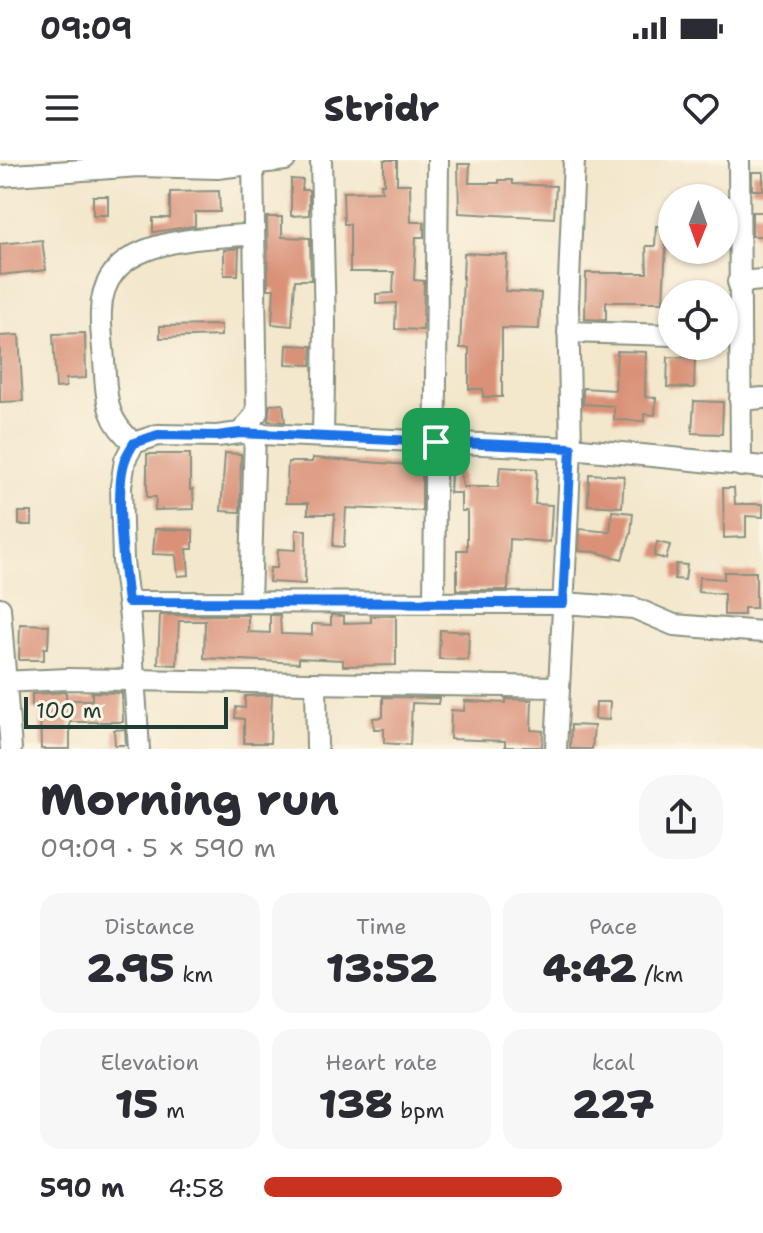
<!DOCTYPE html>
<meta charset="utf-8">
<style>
:root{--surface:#fff;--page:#f7f7f7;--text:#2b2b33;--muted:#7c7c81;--accent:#c8321e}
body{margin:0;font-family:"Shantell Sans",sans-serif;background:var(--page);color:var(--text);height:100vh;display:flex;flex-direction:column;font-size:30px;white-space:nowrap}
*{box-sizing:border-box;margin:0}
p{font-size:26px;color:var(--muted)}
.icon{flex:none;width:44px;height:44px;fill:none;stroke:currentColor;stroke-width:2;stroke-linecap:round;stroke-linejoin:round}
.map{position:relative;height:589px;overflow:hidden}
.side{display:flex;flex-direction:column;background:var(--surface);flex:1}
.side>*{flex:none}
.needle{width:52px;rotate:181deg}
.tools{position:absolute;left:658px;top:24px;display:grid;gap:16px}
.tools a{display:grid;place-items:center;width:80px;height:80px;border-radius:50%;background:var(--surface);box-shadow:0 2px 6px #0004;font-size:40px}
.scale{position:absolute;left:24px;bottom:20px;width:204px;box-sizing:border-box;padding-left:8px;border:4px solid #1f3d34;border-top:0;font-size:22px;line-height:28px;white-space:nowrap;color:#1f3d34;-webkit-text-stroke:6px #fcf5e5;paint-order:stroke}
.pin{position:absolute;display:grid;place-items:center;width:68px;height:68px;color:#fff;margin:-34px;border-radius:16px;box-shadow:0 4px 12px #0006}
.round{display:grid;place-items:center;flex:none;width:84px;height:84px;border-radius:32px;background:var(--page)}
.overview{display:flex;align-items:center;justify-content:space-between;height:136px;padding:0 40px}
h1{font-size:44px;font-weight:800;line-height:60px}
.figures{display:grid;grid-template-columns:repeat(3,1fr);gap:12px;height:136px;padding:8px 40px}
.figures div{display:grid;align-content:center;border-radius:20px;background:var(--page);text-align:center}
.figures b{font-size:40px;font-weight:800}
.figures small{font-size:22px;font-weight:400}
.figures p{font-size:22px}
ul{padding:0 40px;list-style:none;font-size:26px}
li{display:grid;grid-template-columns:128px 96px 1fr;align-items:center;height:60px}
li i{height:20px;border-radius:10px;background:var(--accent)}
.status{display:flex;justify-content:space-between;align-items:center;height:56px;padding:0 40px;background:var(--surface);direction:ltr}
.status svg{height:22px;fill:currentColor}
header{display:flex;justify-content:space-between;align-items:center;height:104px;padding:0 40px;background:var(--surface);font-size:36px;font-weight:800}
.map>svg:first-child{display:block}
.building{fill:#da9178}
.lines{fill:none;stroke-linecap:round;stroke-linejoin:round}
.minor-casing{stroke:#899280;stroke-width:24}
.minor{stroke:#fff;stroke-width:20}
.route-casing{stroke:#fff;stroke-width:16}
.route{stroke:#1a73e8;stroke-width:10}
</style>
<div class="status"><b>09:09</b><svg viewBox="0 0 49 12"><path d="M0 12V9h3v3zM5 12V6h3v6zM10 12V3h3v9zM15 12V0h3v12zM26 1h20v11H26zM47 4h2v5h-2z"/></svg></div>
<header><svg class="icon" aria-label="menu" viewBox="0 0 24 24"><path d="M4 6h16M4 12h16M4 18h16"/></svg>Stridr<svg class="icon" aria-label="heart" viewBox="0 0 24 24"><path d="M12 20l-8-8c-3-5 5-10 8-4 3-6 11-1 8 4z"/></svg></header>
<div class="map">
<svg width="763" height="589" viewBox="0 0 763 589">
<rect width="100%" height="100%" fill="#fcf5e5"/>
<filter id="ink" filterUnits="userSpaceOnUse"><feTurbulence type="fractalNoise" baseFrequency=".0125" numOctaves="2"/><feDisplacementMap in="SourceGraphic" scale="16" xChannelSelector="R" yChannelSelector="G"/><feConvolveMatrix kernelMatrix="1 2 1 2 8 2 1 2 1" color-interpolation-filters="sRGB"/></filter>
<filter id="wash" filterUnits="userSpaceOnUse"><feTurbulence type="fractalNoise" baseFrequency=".006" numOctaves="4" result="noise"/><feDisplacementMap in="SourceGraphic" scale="32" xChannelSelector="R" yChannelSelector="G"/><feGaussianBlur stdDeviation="1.8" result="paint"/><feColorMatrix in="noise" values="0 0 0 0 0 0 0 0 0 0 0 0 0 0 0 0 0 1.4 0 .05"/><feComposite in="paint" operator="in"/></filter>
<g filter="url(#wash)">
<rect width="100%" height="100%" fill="#f3e7cc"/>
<g id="blocks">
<g class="building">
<polygon points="384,0 397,0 397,24 410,24 411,62 424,62 424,77 416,77 414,120 424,121 423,170 395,169 396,143 376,144 376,134 393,133 394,112 350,112 350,64 344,64 343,32 382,31 381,24 384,24"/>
<polygon points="458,4 470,4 469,23 499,23 499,20 512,20 513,24 556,26 554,58 459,53"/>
<rect x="752" y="12" width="11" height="18"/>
<polygon points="291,19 303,20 302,30 309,30 309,55 291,56"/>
<polygon points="219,31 220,52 195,52 195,66 153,72 153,58 170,58 170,32"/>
<rect x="93" y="36" width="15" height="19"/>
<rect x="752" y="52" width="11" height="24"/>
<polygon points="267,57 282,57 282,77 310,78 311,120 295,120 292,166 272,164 274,129 268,129"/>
<polygon points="656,66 667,66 663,142 606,142 606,160 585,159 586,113 647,113 646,86 655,86"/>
<polygon points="42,80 46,110 0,115 0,84"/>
<polygon points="239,88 238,115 224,115 224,90"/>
<polygon points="464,93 507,95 505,131 541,133 539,169 502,168 502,237 483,237 483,229 469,229 469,188 460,188"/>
<polygon points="221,165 221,176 160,178 160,166"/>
<polygon points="85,173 86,218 66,219 66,227 56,228 53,174"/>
<polygon points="19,175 23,241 0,242 0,176"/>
<polygon points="287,185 312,186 311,205 286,204"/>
<polygon points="617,191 646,192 645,237 656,238 655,255 644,254 644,261 614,260 614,246 583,244 583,228 615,230"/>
<polygon points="668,197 695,198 694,228 667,227"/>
<polygon points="694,241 723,242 722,274 692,273"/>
<polygon points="283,244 285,262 268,261 270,245"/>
<polygon points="225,293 241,294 240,352 221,351"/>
<polygon points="147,294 190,294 190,330 193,329 194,349 155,350 156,337 147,337"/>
<polygon points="452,296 458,296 463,327 498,327 500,307 537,309 535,344 552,345 550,382 510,379 508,430 457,430 457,390 467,390 467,351 461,351 461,333 450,333"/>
<polygon points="313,298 422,306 422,351 346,348 344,387 333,386 335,354 308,354 308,343 286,343 288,302 312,302"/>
<polygon points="589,314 624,316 622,347 588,345"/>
<polygon points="723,328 734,328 735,344 763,344 763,357 746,356 746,377 724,378"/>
<polygon points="612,351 633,353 631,373 622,399 595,392 579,391 580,369 610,372"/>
<rect x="19" y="352" width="13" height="13"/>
<polygon points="155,369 193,370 193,389 187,389 189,415 178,416 176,395 153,394"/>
<polygon points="296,370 306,370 305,424 269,422 270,408 277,408 278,389 296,390"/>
<polygon points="657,382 670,385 666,399 654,396"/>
<polygon points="676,404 687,405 685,420 674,419"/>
<polygon points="724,412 756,412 756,448 744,448 744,455 724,455 724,434 698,432 699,417 724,419"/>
<polygon points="160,455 248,455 248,472 270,473 270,455 280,455 281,474 312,475 312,464 331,465 331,455 344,456 344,463 371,462 371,456 396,456 396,505 343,506 343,500 299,498 299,503 204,498 205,461 179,461 177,505 158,504"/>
<polygon points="20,464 49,465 48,488 44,488 44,500 19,500"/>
<polygon points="440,470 469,472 468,500 439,499"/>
<polygon points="66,532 66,540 92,540 92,532 122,533 123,562 70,562 70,589 41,589 40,549 32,549 32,534"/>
<polygon points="272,535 270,583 244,583 244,559 235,558 236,547 245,548 245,536"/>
<polygon points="383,537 439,538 438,544 412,543 410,585 384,583 384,569 374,569 373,558 383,557"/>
<polygon points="506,539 532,540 531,570 543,571 542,587 505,587 505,581 450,579 451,550 464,551 465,541 506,543"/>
<polygon points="596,542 610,542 609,560 595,559"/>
<polygon points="571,565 594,566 592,589 570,589"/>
<polygon points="125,569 126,585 115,585 114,570"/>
</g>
</g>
</g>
<g filter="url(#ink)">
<use href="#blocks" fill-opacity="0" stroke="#899280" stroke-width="2"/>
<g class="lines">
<defs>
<g id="minor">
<polyline points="321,0 325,164 323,276"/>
<polyline points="739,0 741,306"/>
<polyline points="0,16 139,6 217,8 285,0"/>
<polyline points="738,122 763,120"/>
<polyline points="568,172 672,175"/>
<polyline points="740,240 763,238"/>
<polyline points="240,273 571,288 763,307"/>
<path d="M 134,283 C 104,259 107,236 104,201 C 103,184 100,168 101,151 C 103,75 199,80 254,74"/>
<polyline points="128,442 563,443 634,448 674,465 763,472"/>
<polyline points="250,442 255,273"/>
<polyline points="434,443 438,0"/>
<polyline points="0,448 11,589"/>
<polyline points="0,522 68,519 559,527"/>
<polyline points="316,523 317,589"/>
<polyline points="139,589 130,458 123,401 121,326 125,300 134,283 158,275 217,276 240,273 257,253 253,0"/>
<polyline points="556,589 571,288 568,146 574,0"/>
</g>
</defs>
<use href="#minor" class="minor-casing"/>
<use href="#minor" class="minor"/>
</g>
</g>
<g class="lines" filter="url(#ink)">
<defs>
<path id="route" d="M 240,273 L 571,288 L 563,443 L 128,442 C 124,409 114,330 125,300 C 127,294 131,288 134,283 L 158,275 L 217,276 Z"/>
</defs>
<use href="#route" class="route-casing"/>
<use href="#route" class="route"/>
</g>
</svg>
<div class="tools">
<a><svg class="needle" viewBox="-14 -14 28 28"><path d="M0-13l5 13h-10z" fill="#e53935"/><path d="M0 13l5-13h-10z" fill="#7c7c81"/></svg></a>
<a><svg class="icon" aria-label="locate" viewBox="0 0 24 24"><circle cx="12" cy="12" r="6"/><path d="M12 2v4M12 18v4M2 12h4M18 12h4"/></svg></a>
</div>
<div class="scale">100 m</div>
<div class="pin" style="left:436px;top:282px;background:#1e9e55"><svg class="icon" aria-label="arrive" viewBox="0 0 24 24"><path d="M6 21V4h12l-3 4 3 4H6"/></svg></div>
</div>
<section class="side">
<div class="overview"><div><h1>Morning run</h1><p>09:09 · 5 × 590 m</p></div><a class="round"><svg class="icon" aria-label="share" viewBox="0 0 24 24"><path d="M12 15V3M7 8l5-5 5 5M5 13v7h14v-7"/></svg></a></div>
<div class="figures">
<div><p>Distance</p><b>2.95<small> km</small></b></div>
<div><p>Time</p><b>13:52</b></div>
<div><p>Pace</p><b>4:42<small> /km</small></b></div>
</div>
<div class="figures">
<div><p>Elevation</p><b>15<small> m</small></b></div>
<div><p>Heart rate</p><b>138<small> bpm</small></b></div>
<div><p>kcal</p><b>227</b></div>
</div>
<ul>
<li><b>590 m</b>4:58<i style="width:65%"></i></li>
</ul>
</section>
